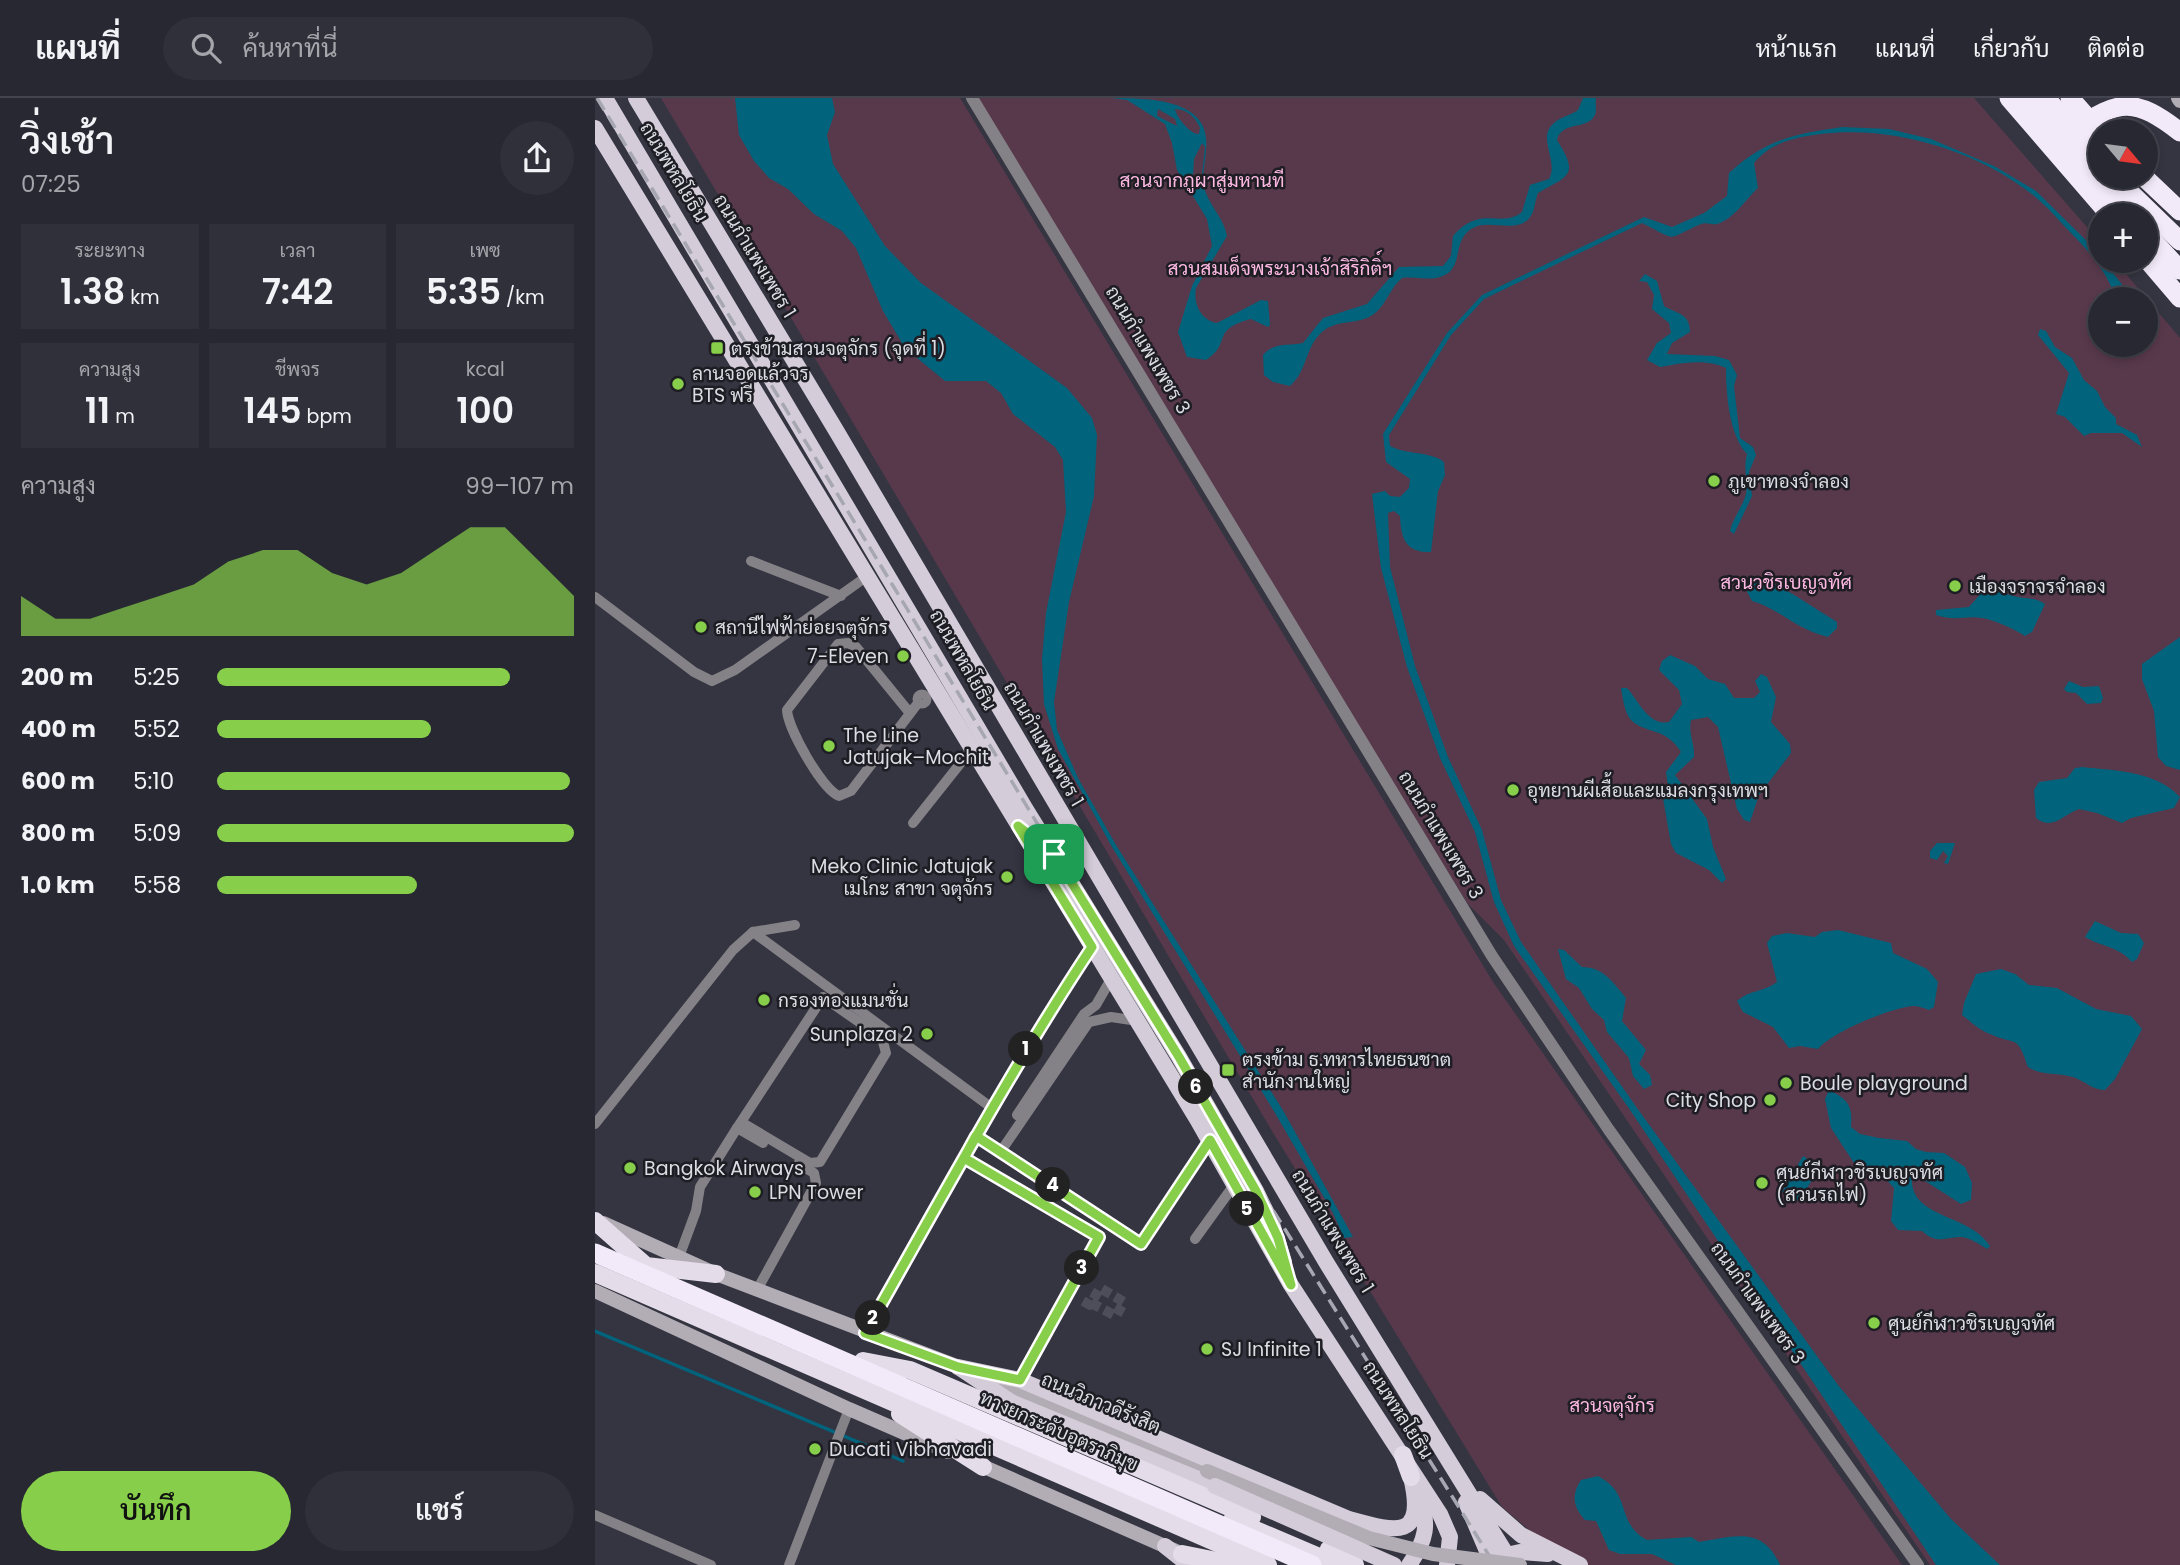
<!DOCTYPE html>
<html lang="th">
<meta charset="utf-8">
<style>
:root{--surface:#272831;--page:#2f3039;--text:#f1f3f6;--muted:#a4a6ab;--line:#43444d;--accent:#87cf4a}
body{margin:0;font-family:Poppins,Sarabun,sans-serif;background:var(--page);color:var(--text);height:100vh;display:flex;flex-direction:column;font-size:26px;white-space:nowrap}
*{box-sizing:border-box;margin:0}
p{font-size:23px;color:var(--muted)}
.icon{flex:none;width:38px;height:38px;fill:none;stroke:currentColor;stroke-width:2;stroke-linecap:round;stroke-linejoin:round}
.map{position:relative;flex:1;overflow:hidden}
.drawer{display:flex;flex-direction:column;background:var(--surface);width:595px}
.drawer>*{flex:none}
.needle{width:46px;rotate:119deg}
.buttons{position:absolute;left:1493px;top:21px;display:grid;gap:14px}
.buttons a{display:grid;place-items:center;width:70px;height:70px;border-radius:50%;background:var(--surface);box-shadow:0 4px 10px #0003,0 0 0 2px var(--line);font-size:35px}
.pin{position:absolute;display:grid;place-items:center;width:60px;height:60px;color:#fff;margin:-30px;border-radius:14px;box-shadow:0 4px 10px #0006}
.km{position:absolute;width:35px;height:35px;margin:-18px;border-radius:50%;background:#222;color:#fff;font-size:19px;line-height:35px;text-align:center}
.round{display:grid;place-items:center;flex:none;width:74px;height:74px;border-radius:37px;background:var(--page)}
.summary{display:flex;align-items:center;justify-content:space-between;height:119px;padding:0 21px}
h1{font-size:38px;font-weight:600;line-height:52px}
.stats{display:grid;grid-template-columns:repeat(3,1fr);gap:10px;height:119px;padding:7px 21px}
.stats div{display:grid;align-content:center;border-radius:0px;background:var(--page);text-align:center}
.stats b{font-size:35px;font-weight:600}
.stats small{font-size:19px;font-weight:400}
.stats p{font-size:19px}
.chart{height:196px;padding:14px 21px}
.chart p{display:flex;justify-content:space-between}
.chart svg{width:100%;height:126px;margin-top:7px;fill:var(--accent);opacity:.7}
.button{display:flex;gap:14px;margin-top:auto;padding:14px 21px}
.button a{flex:1;height:80px;border-radius:42px;background:var(--accent);color:#111;font-size:28px;font-weight:600;line-height:80px;text-align:center}
.button a+a{background:var(--page);color:var(--text)}
ul{padding:0 21px;list-style:none;font-size:23px}
li{display:grid;grid-template-columns:112px 84px 1fr;align-items:center;height:52px}
li i{height:18px;border-radius:9px;background:var(--accent)}
header{display:flex;align-items:center;gap:42px;box-sizing:border-box;height:98px;padding:0 35px;background:var(--surface);border-bottom:2px solid var(--line)}
header strong{font-size:33px}
nav{display:flex;gap:38px;margin-inline-start:auto;font-size:24px}
.search{width:490px;height:63px;background:var(--page);display:flex;align-items:center;gap:18px;box-sizing:border-box;padding:0 24px;border-radius:38px;color:var(--muted);font-size:26px}
main{display:flex;flex:1;min-height:0}
.map>svg:first-child{display:block}
.green{fill:#58394c;fill-rule:evenodd}
.water{fill:#01637c;fill-rule:evenodd}
.lines{fill:none;stroke-linecap:round;stroke-linejoin:round}
.stream{stroke:#01637c;stroke-width:3.5}
.minor-tunnel{stroke:#4d4e59;stroke-width:10;stroke-dasharray:10 5;stroke-linecap:butt}
.minor{stroke:#858287;stroke-width:10}
.tertiary{stroke:#858287;stroke-width:12}
.secondary{stroke:#b2acb5;stroke-width:14}
.primary{stroke:#d4cdd9;stroke-width:16}
.trunk{stroke:#e4dce9;stroke-width:18}
.motorway{stroke:#f3eaf9;stroke-width:19}
.rail{stroke:#a6a7b0;stroke-width:3.5;stroke-dasharray:14 7;stroke-linecap:butt}
.secondary-bridge{stroke:#b2acb5;stroke-width:14}
.primary-bridge{stroke:#d4cdd9;stroke-width:16}
.motorway-bridge{stroke:#f3eaf9;stroke-width:19}
.route-casing{stroke:#fff;stroke-width:14}
.route{stroke:#87cf4a;stroke-width:9}
.poi-dot{fill:#87cf4a;stroke:#1d1d23;stroke-width:2.5}
.labels{text-anchor:middle;dominant-baseline:central;stroke-width:5;stroke-linejoin:round;paint-order:stroke}
.street-label{font-size:19px;fill:#dbdce4;stroke:#1d1d23}
.park-label{font-size:19px;fill:#fdb9e2;stroke:#1d1d23}
.poi-label{font-size:19px;fill:#dbdce4;stroke:#1d1d23;text-anchor:start}
</style>
<header>
<strong>แผนที่</strong>
<div class="search"><svg class="icon" aria-label="search" viewBox="0 0 24 24"><circle cx="10" cy="10" r="6"/><path d="M15 15l6 6"/></svg>ค้นหาที่นี่</div>
<nav><a>หน้าแรก</a><a>แผนที่</a><a>เกี่ยวกับ</a><a>ติดต่อ</a></nav>
</header>
<main>
<section class="drawer">
<div class="summary"><div><h1>วิ่งเช้า</h1><p>07:25</p></div><a class="round"><svg class="icon" aria-label="share" viewBox="0 0 24 24"><path d="M12 15V3M7 8l5-5 5 5M5 13v7h14v-7"/></svg></a></div>
<div class="stats">
<div><p>ระยะทาง</p><b>1.38<small> km</small></b></div>
<div><p>เวลา</p><b>7:42</b></div>
<div><p>เพซ</p><b>5:35<small> /km</small></b></div>
</div>
<div class="stats">
<div><p>ความสูง</p><b>11<small> m</small></b></div>
<div><p>ชีพจร</p><b>145<small> bpm</small></b></div>
<div><p>kcal</p><b>100</b></div>
</div>
<div class="chart"><p><span>ความสูง</span>99–107 m</p>
<svg viewBox="0 0 160 44" preserveAspectRatio="none"><path d="M0 44V30L10 38L20 38L30 34L40 30L50 26L60 18L70 14L80 14L90 22L100 26L110 22L120 14L130 6L140 6L150 18L160 30V44z"/></svg>
</div>
<ul>
<li><b>200 m</b>5:25<i style="width:82%"></i></li>
<li><b>400 m</b>5:52<i style="width:60%"></i></li>
<li><b>600 m</b>5:10<i style="width:99%"></i></li>
<li><b>800 m</b>5:09<i style="width:100%"></i></li>
<li><b>1.0 km</b>5:58<i style="width:56%"></i></li>
</ul>
<div class="button"><a>บันทึก</a><a>แชร์</a></div>
</section>
<div class="map">
<svg width="1585" height="1467" viewBox="0 0 1585 1467">
<rect width="100%" height="100%" fill="#343541"/>
<g class="green">
<polygon points="66,0 365,0 898,884 1307,1467 992,1467 945,1441 907,1409 677,1033"/>
<path d="M 383,0 L 1379,0 L 1505,144 L 1505,163 L 1520,163 L 1585,240 L 1585,1467 L 1335,1467 L 909,842 L 872,805 L 600,363 ZM 1505,201 L 1550,201 L 1550,247 L 1505,247 Z"/>
</g>
<g class="water">
<polygon points="140,0 237,0 240,14 232,37 238,66 290,148 326,185 472,290 497,320 502,337 499,398 474,504 459,604 462,632 483,680 521,747 689,1014 758,1139 749,1140 738,1115 680,1015 517,749 463,651 449,606 447,561 451,515 471,414 468,362 460,349 418,316 406,295 391,283 350,283 310,250 288,213 261,150 247,133 219,116 193,91 174,80 159,63 144,37"/>
<path d="M 517,0 C 547,0 608,0 611,40 C 613,56 606,73 609,89 C 613,106 629,120 632,138 L 601,190 C 598,206 606,222 622,225 L 666,202 L 673,203 L 675,227 L 673,229 L 656,221 C 614,232 638,245 611,262 L 592,259 L 583,234 L 597,188 L 617,148 L 612,121 L 582,72 L 577,45 L 570,26 L 532,2 ZM 563,11 L 580,21 L 582,28 L 562,18 ZM 580,11 C 592,11 601,20 605,30 L 604,36 C 596,37 581,19 580,11 ZM 607,45 L 610,49 L 607,77 L 602,80 L 598,77 L 599,61 Z"/>
<path d="M 988,0 L 1001,0 C 1000,6 1002,12 1000,17 C 992,33 967,22 962,42 C 985,78 973,78 943,95 C 940,102 940,110 937,116 C 925,139 894,119 876,131 C 856,144 870,172 845,179 C 833,183 819,178 807,180 C 794,191 791,209 776,218 C 760,227 739,221 725,236 C 710,251 712,273 695,288 L 678,284 L 669,277 L 668,257 C 679,244 693,248 708,245 L 728,220 L 772,206 L 804,169 L 848,168 L 856,158 L 858,138 C 886,106 906,131 927,114 L 935,87 L 954,81 C 964,63 942,40 958,26 C 966,18 975,18 983,12 Z"/>
<path d="M 1247,29 L 1294,31 L 1336,41 L 1399,68 L 1441,93 L 1500,151 L 1505,163 L 1509,163 L 1538,201 L 1520,201 C 1516,179 1495,155 1480,139 C 1466,125 1453,109 1438,97 C 1382,52 1296,27 1226,36 C 1201,39 1176,44 1159,65 L 1163,90 C 1150,102 1139,121 1122,126 C 1116,127 1111,124 1106,126 C 1069,142 1085,144 1047,125 L 889,201 L 856,237 L 794,337 L 795,348 C 812,357 835,353 849,364 L 850,377 L 843,393 L 836,454 C 811,455 806,441 805,418 L 799,413 L 793,415 L 795,469 L 820,568 L 853,659 L 887,732 L 906,802 L 926,844 L 1042,1010 L 1243,1287 L 1356,1421 L 1405,1467 L 1341,1467 L 1033,1009 L 919,848 L 899,804 L 880,734 L 845,660 L 812,569 L 786,470 L 777,396 L 790,393 L 795,398 L 805,399 L 814,390 L 815,381 L 791,364 L 788,336 L 852,235 L 887,197 L 1049,119 L 1077,129 L 1109,115 L 1132,98 L 1134,75 C 1171,41 1200,36 1247,29 Z"/>
<path d="M 1050,176 L 1062,183 L 1069,208 C 1082,216 1095,215 1095,234 L 1077,245 L 1072,256 L 1120,258 L 1134,262 L 1142,277 L 1139,288 L 1145,340 L 1158,349 L 1161,357 L 1154,374 L 1157,398 L 1139,436 L 1135,433 C 1138,420 1148,408 1151,396 C 1153,382 1148,370 1152,356 C 1134,337 1131,295 1131,270 C 1110,260 1086,265 1065,269 L 1052,262 L 1062,245 L 1076,235 L 1074,225 L 1057,211 L 1059,197 L 1052,184 L 1044,183 Z"/>
<polygon points="1550,213 1560,226 1561,240 1551,246"/>
<polygon points="1445,231 1451,233 1460,249 1477,260 1489,282 1502,293 1510,309 1521,320 1521,326 1542,337 1547,349 1527,335 1496,335 1489,338 1470,319 1461,316 1474,275 1443,237"/>
<path d="M 1167,480 C 1194,492 1217,509 1242,524 L 1242,530 L 1233,539 C 1200,531 1185,511 1157,503 L 1149,488 Z"/>
<path d="M 1403,491 C 1421,504 1435,496 1450,506 L 1437,534 L 1430,538 C 1419,531 1400,522 1387,520 C 1371,517 1361,524 1341,517 L 1341,512 L 1374,509 L 1389,492 Z"/>
<polygon points="1585,539 1585,672 1571,668 1563,659 1559,613 1547,581 1547,566"/>
<path d="M 1075,557 L 1100,568 L 1113,581 L 1130,586 L 1139,600 L 1159,600 L 1165,594 L 1160,583 L 1166,576 L 1172,579 L 1181,599 L 1176,624 L 1195,646 L 1196,655 L 1164,697 L 1155,724 L 1149,722 L 1142,711 L 1123,629 L 1113,619 L 1096,622 C 1093,637 1100,645 1099,659 L 1080,677 L 1112,721 L 1118,749 L 1131,781 L 1127,785 L 1114,772 L 1081,755 L 1076,746 L 1068,700 L 1073,689 L 1071,674 L 1086,654 C 1071,629 1050,636 1036,622 C 1029,614 1028,600 1026,590 L 1032,590 C 1044,603 1053,628 1074,624 L 1087,606 L 1084,592 L 1064,572 L 1067,563 Z"/>
<polygon points="1474,583 1488,589 1504,588 1508,600 1506,605 1492,606 1481,595 1472,594 1469,591"/>
<path d="M 1487,669 C 1521,673 1559,672 1585,699 L 1579,710 L 1536,720 L 1527,725 L 1502,715 L 1484,711 C 1468,717 1457,733 1441,720 L 1439,692 L 1444,684 L 1472,680 L 1480,670 Z"/>
<polygon points="1342,745 1360,745 1353,766 1349,765 1353,758 1348,753 1342,762 1335,760 1335,753"/>
<path d="M 1500,823 L 1526,835 L 1543,836 L 1549,845 L 1542,861 L 1537,864 C 1523,848 1507,849 1490,839 Z"/>
<path d="M 1243,832 L 1296,845 L 1298,855 L 1332,871 L 1343,884 L 1339,909 L 1334,912 C 1329,910 1323,908 1318,908 C 1295,910 1237,934 1223,951 L 1205,948 L 1194,950 L 1178,929 L 1148,914 L 1142,903 C 1154,892 1169,894 1182,884 L 1172,845 L 1177,838 L 1192,835 L 1220,839 L 1227,834 Z"/>
<path d="M 963,851 L 969,852 L 987,869 C 1008,869 1018,884 1031,900 L 1027,923 L 1051,952 L 1044,966 L 1055,977 L 1057,987 L 1049,991 L 1038,978 L 1034,960 L 1012,934 L 1009,922 L 997,911 L 984,890 L 971,881 Z"/>
<path d="M 1406,871 L 1420,876 L 1434,887 L 1462,890 L 1501,911 L 1536,918 L 1547,931 L 1520,981 L 1510,992 C 1497,992 1490,983 1478,979 C 1461,974 1448,978 1433,969 C 1422,935 1421,948 1395,936 C 1384,932 1376,924 1367,917 L 1369,905 L 1381,876 Z"/>
<path d="M 1234,992 C 1253,1001 1258,1008 1256,1029 L 1265,1036 L 1284,1040 L 1312,1043 L 1321,1051 L 1331,1054 L 1349,1055 L 1370,1069 L 1377,1085 L 1376,1102 L 1366,1106 L 1324,1079 L 1317,1080 C 1315,1121 1374,1115 1395,1148 L 1392,1151 C 1384,1146 1374,1139 1365,1139 C 1347,1140 1341,1146 1327,1133 L 1303,1132 L 1296,1123 L 1299,1090 L 1285,1075 L 1261,1068 L 1236,1030 L 1230,1001 Z"/>
<polygon points="1208,1058 1225,1069 1204,1103 1187,1094"/>
<path d="M 1003,1378 C 1038,1396 1020,1425 1052,1442 L 1096,1439 L 1104,1444 C 1138,1439 1167,1427 1185,1467 L 1081,1467 L 1057,1456 L 1025,1456 L 1014,1452 L 1001,1423 L 990,1422 C 978,1409 976,1397 986,1382 Z"/>
</g>
<g class="lines">
<polyline class="stream" points="0,1233 308,1363"/>
<polyline class="minor-tunnel" points="488,1203 495,1207 496,1205 505,1190 529,1204 521,1218 496,1205"/>
<g class="minor">
<polyline points="156,463 246,498"/>
<polyline points="0,499 99,574 117,583 140,572 271,479"/>
<circle cx="327" cy="601" r="4.5"/>
<path d="M 314,614 L 261,549 L 253,545 L 243,546 L 192,612 C 193,631 227,691 244,698 L 256,693 L 323,605"/>
<polyline points="318,725 376,652"/>
<polyline points="158,834 200,827"/>
<polyline points="422,1017 489,916 501,907 516,881"/>
<polyline points="0,1026 138,852 158,834 397,1010"/>
<polyline points="142,1030 146,1024 228,899 287,940 291,955 225,1064 215,1065 146,1024"/>
<polyline points="381,1038 546,1146 615,1042"/>
<polyline points="406,1053 494,924 516,919 543,923"/>
<polyline points="369,1060 504,1139 425,1282"/>
<polyline points="600,1141 639,1087"/>
<polyline points="84,1159 101,1113 105,1089 142,1030 168,1045"/>
<polyline points="162,1192 221,1085 219,1075 203,1066"/>
<polyline points="270,1235 441,934 497,849"/>
<polyline points="0,1417 116,1467"/>
<polyline points="194,1467 254,1311"/>
</g>
<polyline class="tertiary" points="377,0 897,858 1014,1032 1323,1467"/>
<g class="secondary">
<polyline points="1583,0 1585,3"/>
<polyline points="8,1125 121,1176 372,1272"/>
<polyline points="0,1193 254,1311 353,1354"/>
<polyline points="391,1280 612,1373"/>
<polyline points="378,1364 581,1453"/>
</g>
<g class="primary">
<polyline points="10,0 430,710 584,959 661,1093 677,1126 689,1164"/>
<polyline points="41,0 242,334 731,1164 918,1467"/>
<polyline points="0,30 602,1021 696,1187 845,1416 855,1439 852,1467"/>
<path d="M 363,1269 L 425,1282 L 754,1421 C 801,1434 831,1443 816,1379"/>
<polyline points="365,1270 416,1304 620,1388"/>
<polyline points="885,1401 926,1437 985,1467"/>
<polyline points="871,1404 898,1467"/>
<polyline points="570,1448 594,1467"/>
<polyline points="903,1459 925,1454 953,1456"/>
<path d="M 814,1467 C 831,1443 835,1426 824,1398"/>
</g>
<g class="trunk">
<polyline points="0,1123 51,1168 121,1176"/>
<polyline points="0,1175 673,1467"/>
<polyline points="268,1263 315,1272 657,1419"/>
<polyline points="305,1316 388,1369"/>
<polyline points="808,1357 816,1379"/>
<polyline points="637,1422 743,1467"/>
<polyline points="734,1451 760,1467"/>
<polyline points="587,1456 642,1467"/>
</g>
<g class="motorway">
<polyline points="1414,0 1515,117"/>
<path d="M 1480,32 C 1524,0 1541,0 1585,34"/>
<polyline points="1519,79 1585,143"/>
<polyline points="1549,79 1585,113"/>
<polyline points="1550,134 1585,172"/>
<polyline points="1550,159 1585,200"/>
<polyline points="0,1155 717,1467"/>
</g>
<polyline class="rail" points="2,0 641,1053 900,1467"/>
<polyline class="secondary-bridge" points="612,1373 774,1440 838,1456 925,1467"/>
<polyline class="primary-bridge" points="620,1388 799,1467"/>
<g class="motorway-bridge">
<polyline points="1434,0 1453,27 1535,117"/>
<polyline points="1451,0 1505,62"/>
<polyline points="1475,0 1505,34"/>
</g>
</g>
<g class="lines">
<defs>
<path id="route" d="M 459,756 L 423,728 L 497,849 C 414,974 344,1105 270,1235 L 363,1269 L 425,1282 L 504,1139 L 369,1060 L 381,1038 L 546,1146 L 615,1042 L 696,1187 L 683,1140 L 661,1093 L 584,959 L 459,756"/>
</defs>
<use href="#route" class="route-casing"/>
<use href="#route" class="route"/>
</g>
<g class="poi-dot">
<rect x="115" y="243" width="14" height="14" rx="3.5"/>
<circle cx="83" cy="286" r="7"/>
<circle cx="1119" cy="383" r="7"/>
<circle cx="1360" cy="488" r="7"/>
<circle cx="106" cy="529" r="7"/>
<circle cx="308" cy="558" r="7"/>
<circle cx="234" cy="648" r="7"/>
<circle cx="918" cy="692" r="7"/>
<circle cx="412" cy="779" r="7"/>
<circle cx="169" cy="902" r="7"/>
<circle cx="332" cy="936" r="7"/>
<rect x="626" y="965" width="14" height="14" rx="3.5"/>
<circle cx="1191" cy="985" r="7"/>
<circle cx="1175" cy="1002" r="7"/>
<circle cx="35" cy="1070" r="7"/>
<circle cx="1167" cy="1085" r="7"/>
<circle cx="160" cy="1094" r="7"/>
<circle cx="1279" cy="1225" r="7"/>
<circle cx="612" cy="1251" r="7"/>
<circle cx="220" cy="1351" r="7"/>
</g>
<g class="labels">
<g class="street-label">
<text transform="translate(79 74) rotate(59)">ถนนพหลโยธิน</text>
<text transform="translate(160 158) rotate(59)">ถนนกำแพงเพชร 1</text>
<text transform="translate(553 252) rotate(59)">ถนนกำแพงเพชร 3</text>
<text transform="translate(368 562) rotate(60)">ถนนพหลโยธิน</text>
<text transform="translate(449 646) rotate(60)">ถนนกำแพงเพชร 1</text>
<text transform="translate(846 737) rotate(59)">ถนนกำแพงเพชร 3</text>
<text transform="translate(738 1133) rotate(59)">ถนนกำแพงเพชร 1</text>
<text transform="translate(1163 1205) rotate(54)">ถนนกำแพงเพชร 3</text>
<text transform="translate(506 1305) rotate(23)">ถนนวิภาวดีรังสิต</text>
<text transform="translate(803 1312) rotate(57)">ถนนพหลโยธิน</text>
<text transform="translate(464 1333) rotate(24)">ทางยกระดับอุตราภิมุข</text>
</g>
<g class="park-label">
<text x="607" y="82">สวนจากภูผาสู่มหานที</text>
<text x="685" y="170">สวนสมเด็จพระนางเจ้าสิริกิติ์ฯ</text>
<text x="1191" y="484">สวนวชิรเบญจทัศ</text>
<text x="1017" y="1307">สวนจตุจักร</text>
</g>
<g class="poi-label">
<text x="136" y="250">ตรงข้ามสวนจตุจักร (จุดที่ 1)</text>
<text x="97" y="275">ลานจอดแล้วจร<tspan x="97" dy="22">BTS ฟรี</tspan></text>
<text x="1133" y="383">ภูเขาทองจำลอง</text>
<text x="1374" y="488">เมืองจราจรจำลอง</text>
<text x="120" y="529">สถานีไฟฟ้าย่อยจตุจักร</text>
<text x="294" y="558" text-anchor="end">7-Eleven</text>
<text x="248" y="637">The Line<tspan x="248" dy="22">Jatujak–Mochit</tspan></text>
<text x="932" y="692">อุทยานผีเสื้อและแมลงกรุงเทพฯ</text>
<text x="398" y="768" text-anchor="end">Meko Clinic Jatujak<tspan x="398" dy="22">เมโกะ สาขา จตุจักร</tspan></text>
<text x="183" y="902">กรองทองแมนชั่น</text>
<text x="318" y="936" text-anchor="end">Sunplaza 2</text>
<text x="647" y="961">ตรงข้าม ธ.ทหารไทยธนชาต<tspan x="647" dy="22">สำนักงานใหญ่</tspan></text>
<text x="1205" y="985">Boule playground</text>
<text x="1161" y="1002" text-anchor="end">City Shop</text>
<text x="49" y="1070">Bangkok Airways</text>
<text x="1181" y="1074">ศูนย์กีฬาวชิรเบญจทัศ<tspan x="1181" dy="22">(สวนรถไฟ)</tspan></text>
<text x="174" y="1094">LPN Tower</text>
<text x="1293" y="1225">ศูนย์กีฬาวชิรเบญจทัศ</text>
<text x="626" y="1251">SJ Infinite 1</text>
<text x="234" y="1351">Ducati Vibhavadi</text>
</g>
</g>
</svg>
<div class="buttons">
<a><svg class="needle" viewBox="-14 -14 28 28"><path d="M0-13l5 13h-10z" fill="#e53935"/><path d="M0 13l5-13h-10z" fill="#a4a6ab"/></svg></a>
<a>+</a>
<a>−</a>
</div>
<div class="pin" style="left:459px;top:756px;background:#1e9e55"><svg class="icon" aria-label="arrive" viewBox="0 0 24 24"><path d="M6 21V4h12l-3 4 3 4H6"/></svg></div>
<b class="km" style="left:431px;top:951px">1</b>
<b class="km" style="left:278px;top:1220px">2</b>
<b class="km" style="left:487px;top:1170px">3</b>
<b class="km" style="left:458px;top:1087px">4</b>
<b class="km" style="left:652px;top:1111px">5</b>
<b class="km" style="left:601px;top:989px">6</b>
</div>
</main>
